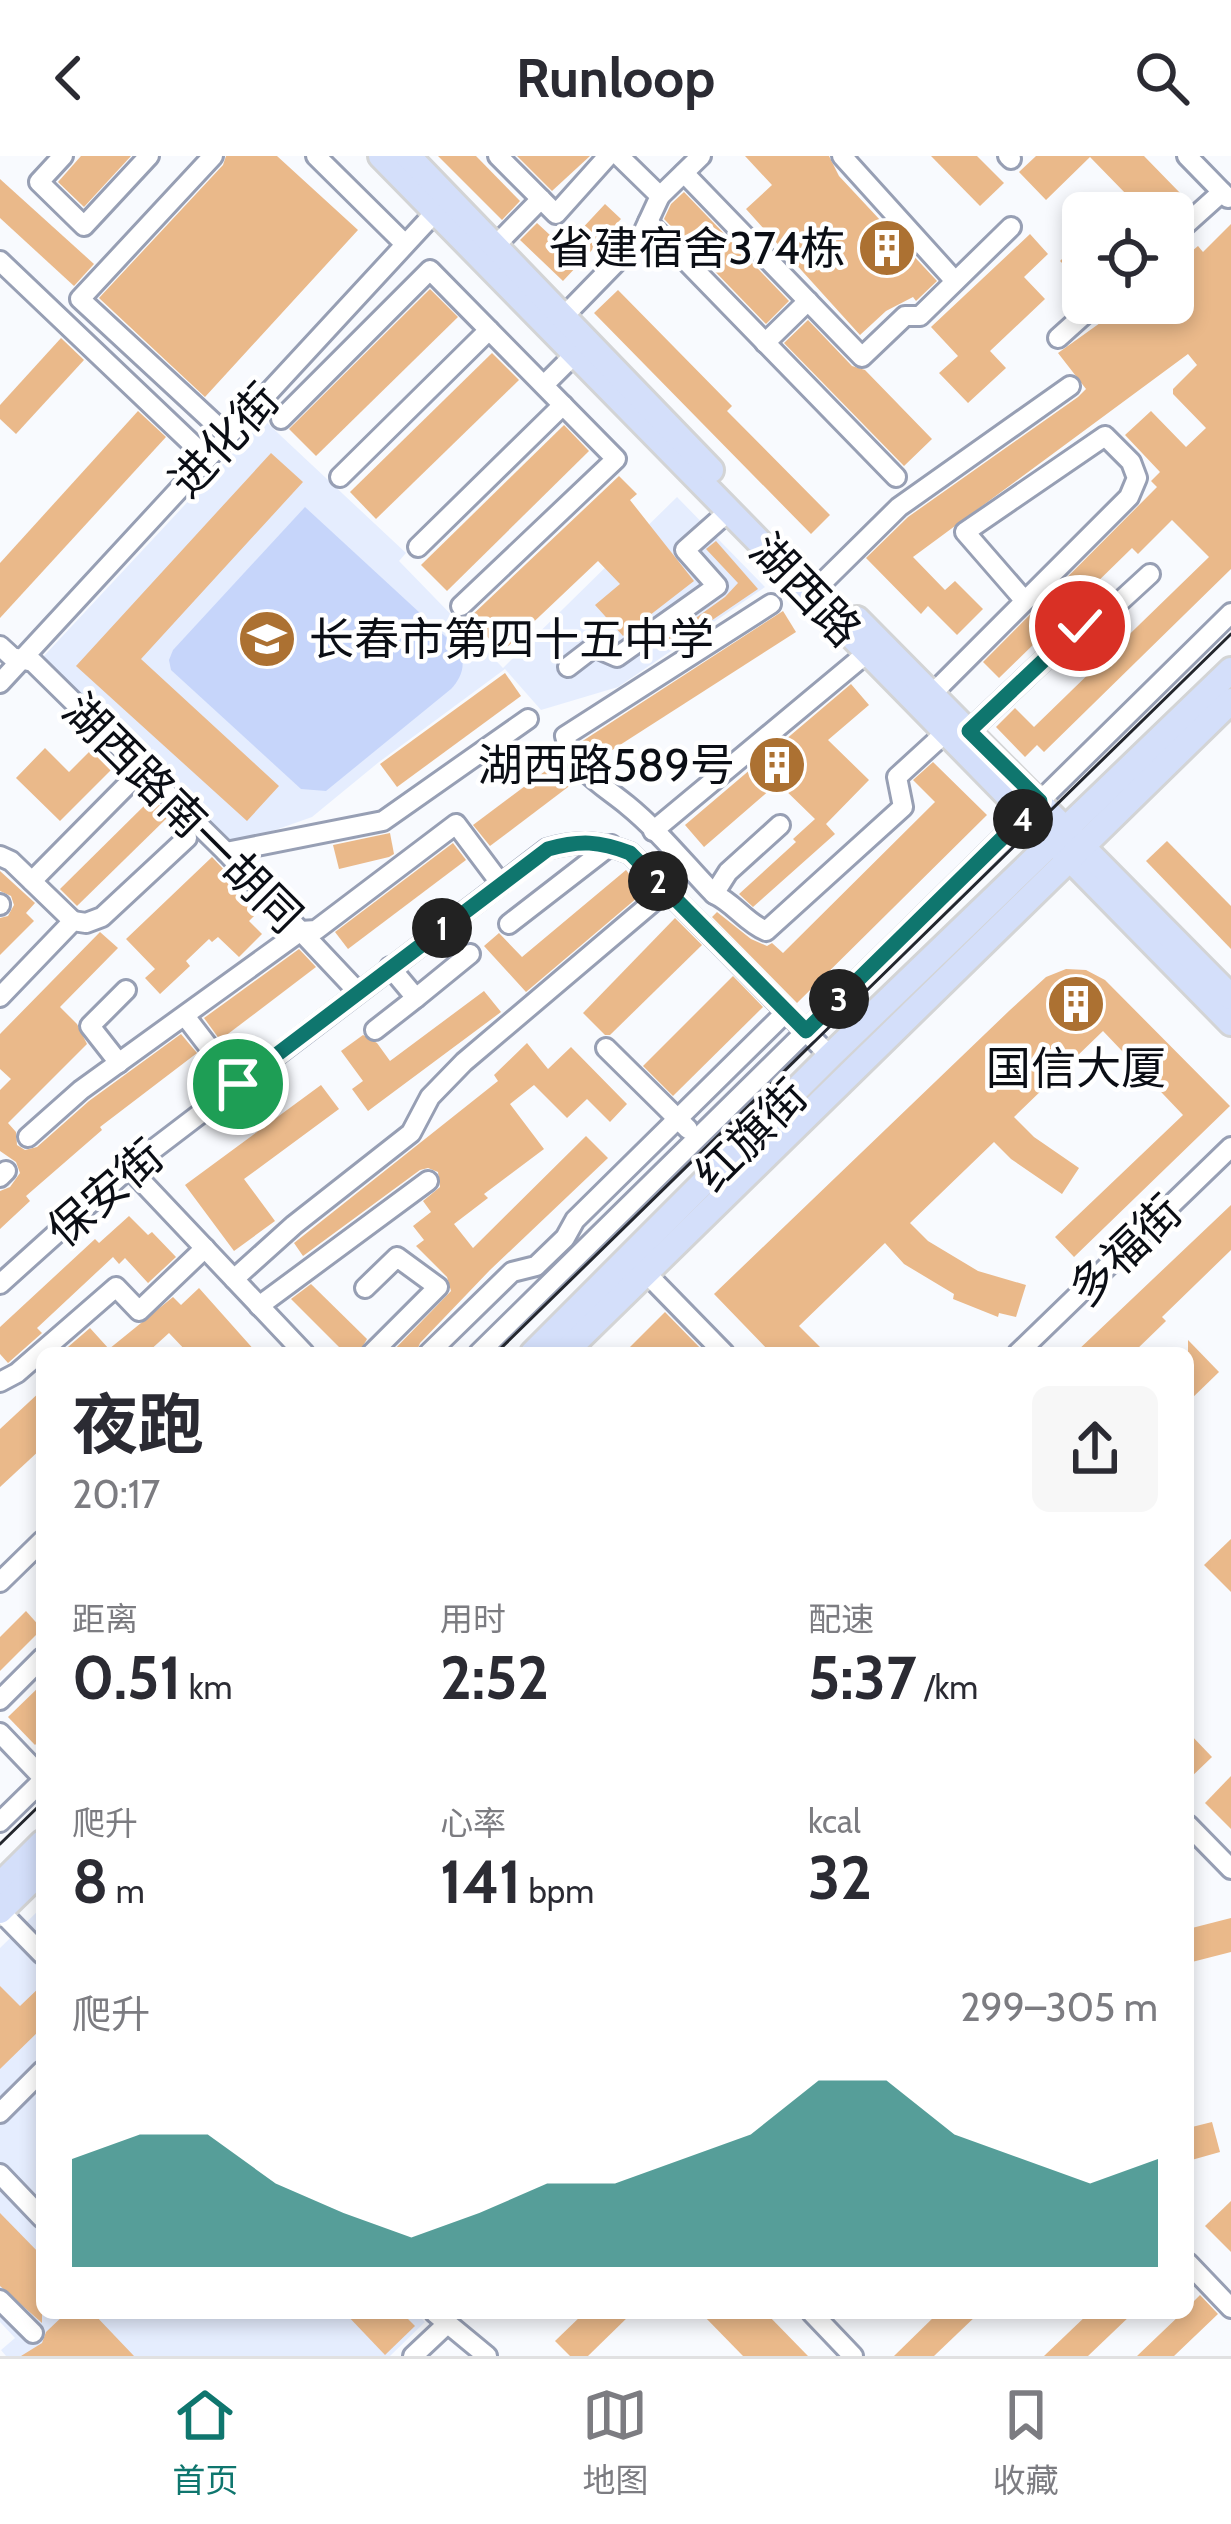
<!DOCTYPE html>
<html lang="zh">
<meta charset="utf-8">
<style>
:root{--surface:#fff;--page:#f7f7f7;--text:#2b2b33;--muted:#7c7c81;--line:#e1e1e2;--accent:#0f766e}
body{margin:0;font-family:Cabin,"Noto Sans SC",sans-serif;background:var(--page);color:var(--text);height:100vh;display:flex;flex-direction:column;font-size:45px;white-space:nowrap}
*{box-sizing:border-box;margin:0}
p{font-size:39px;color:var(--muted)}
.icon{flex:none;width:66px;height:66px;fill:none;stroke:currentColor;stroke-width:2;stroke-linecap:round;stroke-linejoin:round}
.map{position:relative;flex:1;overflow:hidden}
.panel{position:absolute;left:36px;top:1191px;width:1158px;height:972px;display:flex;flex-direction:column;background:var(--surface);border-radius:18px;box-shadow:0 6px 18px #0003}
.panel>*{flex:none}
.fabs{position:absolute;left:1062px;top:36px;display:grid;gap:24px}
.fabs a{display:grid;place-items:center;width:132px;height:132px;border-radius:18px;background:var(--surface);box-shadow:0 6px 18px #0003;font-size:60px}
.pin{position:absolute;display:grid;place-items:center;width:102px;height:102px;color:#fff;margin:-51px;border:6px solid #fff;border-radius:50%;box-shadow:0 3px 12px #0007}
.km{position:absolute;width:60px;height:60px;margin:-30px;border-radius:50%;background:#222;color:#fff;font-size:33px;line-height:60px;text-align:center}
.round{display:grid;place-items:center;flex:none;width:126px;height:126px;border-radius:18px;background:var(--page)}
.overview{display:flex;align-items:center;justify-content:space-between;height:204px;padding:0 36px}
h1{font-size:66px;font-weight:700;line-height:90px}
.stats{display:grid;grid-template-columns:repeat(3,1fr);gap:18px;height:204px;padding:12px 36px}
.stats div{display:grid;align-content:center}
.stats b{font-size:60px;font-weight:700}
.stats small{font-size:33px;font-weight:400}
.stats p{font-size:33px}
.chart{height:336px;padding:24px 36px}
.chart p{display:flex;justify-content:space-between}
.chart svg{width:100%;height:216px;margin-top:12px;fill:var(--accent);opacity:.7}
header{display:flex;justify-content:space-between;align-items:center;height:156px;padding:0 36px;background:var(--surface);font-size:54px;font-weight:700}
.tabs{display:flex;justify-content:space-around;align-items:center;height:168px;border-top:3px solid var(--line);background:var(--surface);font-size:33px;color:var(--muted)}
.tabs a{display:grid;justify-items:center;gap:6px}
.tabs .current{color:var(--accent)}
.map>svg:first-child{display:block}
.built{fill:#e5edfe}
.green{fill:#c6d5fa}
.building{fill:#eab98a}
.lines{fill:none;stroke-linecap:round;stroke-linejoin:round}
.minor-casing{stroke:#979fb4;stroke-width:24}
.major-casing{stroke:#d3d4d5;stroke-width:30}
.minor{stroke:#fff;stroke-width:18}
.major{stroke:#d4dffa;stroke-width:24}
.tram{stroke:#24272e;stroke-width:3}
.route-casing{stroke:#fff;stroke-width:24}
.route{stroke:#0f766e;stroke-width:15}
.labels{text-anchor:middle;dominant-baseline:central;stroke-width:9;stroke-linejoin:round;paint-order:stroke}
.poi-label{font-size:45px;fill:#0b0e15;stroke:#fff;text-anchor:end}
.street-label{font-size:45px;fill:#0b0e15;stroke:#fff}
</style>
<header><svg class="icon" aria-label="back" viewBox="0 0 24 24"><path d="M15 5l-7 7 7 7"/></svg>Runloop<svg class="icon" aria-label="search" viewBox="0 0 24 24"><circle cx="10" cy="10" r="6"/><path d="M15 15l6 6"/></svg></header>
<div class="map">
<svg width="1231" height="2200" viewBox="0 0 1231 2200">
<rect width="100%" height="100%" fill="#f8fafe"/>
<g class="built">
<polygon points="264,264 406,397 399,405 503,512 677,341 765,431 618,531 541,554 505,513 379,606 312,661 244,685 231,686 43,501"/>
<polygon points="42,1751 42,2157 416,2157 425,2166 390,2200 6,2200 1,2194 15,2182 0,2166 0,1792"/>
</g>
<path class="green" d="M 305,351 L 458,492 C 467,507 462,521 451,533 L 326,635 L 301,633 L 171,514 L 169,504 L 173,494 Z"/>
<g class="building">
<polygon points="81,0 131,0 84,51 58,26"/>
<polygon points="226,0 277,0 358,74 205,241 99,142 223,9"/>
<polygon points="438,0 476,0 520,45 502,64"/>
<polygon points="517,0 590,0 552,35"/>
<polygon points="745,0 829,0 839,20 937,125 916,145 913,141 886,155 860,179 746,53 772,29"/>
<polygon points="931,0 977,0 1004,27 980,50"/>
<polygon points="1036,0 1144,0 1181,38 1162,57 1109,57 1127,39 1090,1 1046,44 1019,16"/>
<polygon points="0,23 94,108 74,130 0,62"/>
<polygon points="684,36 789,145 766,168 664,63 671,48"/>
<polygon points="605,48 621,63 563,125 520,84 537,67 564,92"/>
<polygon points="1231,68 1231,413 1044,596 1037,589 1025,601 996,571 1015,552 1034,571 1209,401 1172,364 1138,398 1132,392 999,522 983,506 1157,331 1151,325 1160,316 1125,279 1151,255 1186,291 1206,272 1173,238 1173,233 1197,209 1188,198 913,401 945,434 955,425 983,453 957,479 928,450 921,458 866,402 908,361 1078,241 1086,233 1058,197 1128,147 1173,147 1173,111 1198,90 1203,96"/>
<polygon points="1030,78 1048,98 1024,121 1045,143 990,195 1006,212 968,247 939,217 958,200 931,171"/>
<polygon points="1083,82 1083,128 1060,105"/>
<polygon points="430,133 458,161 316,300 289,273"/>
<polygon points="618,134 732,250 727,255 830,359 811,378 594,157"/>
<polygon points="808,164 852,210 865,214 932,283 904,310 784,187"/>
<polygon points="61,182 84,204 16,278 0,263 0,249"/>
<polygon points="492,197 519,224 376,363 350,336"/>
<polygon points="138,255 166,281 0,462 0,407"/>
<polygon points="564,269 589,295 447,435 421,409"/>
<polygon points="271,297 303,326 141,503 279,630 247,665 76,510"/>
<polygon points="619,320 637,338 630,344 694,425 623,480 595,449 620,428 598,405 502,496 469,462"/>
<polygon points="716,385 758,433 671,492 665,484 725,441 738,427 706,393"/>
<polygon points="783,455 796,476 595,605 586,595 581,586"/>
<polygon points="505,517 521,540 397,631 380,608"/>
<polygon points="851,528 869,549 828,584 869,624 826,668 835,678 753,751 739,738 796,686 793,683 815,663 778,627 704,691 685,669"/>
<polygon points="97,588 117,608 60,665 16,622 45,592 69,616"/>
<polygon points="933,606 987,659 797,847 712,761 717,756 751,783 767,790 772,787 783,797 935,646 913,624"/>
<polygon points="556,607 572,628 490,690 473,669"/>
<polygon points="152,642 170,659 77,750 60,733"/>
<polygon points="390,677 394,698 389,701 339,713 333,689"/>
<polygon points="1167,685 1231,750 1231,793 1146,705"/>
<polygon points="453,687 466,704 348,793 335,776"/>
<polygon points="212,701 261,753 249,765 262,778 239,801 218,781 212,786 209,783 186,805 190,810 160,838 145,822 155,813 126,783"/>
<polygon points="626,714 644,736 526,836 484,790 499,777 522,801"/>
<polygon points="0,715 35,747 26,757 34,765 0,799 0,762 8,760 14,749 11,740 0,735"/>
<polygon points="675,762 702,789 610,879 605,879 583,857"/>
<polygon points="100,776 118,792 60,851 77,868 87,888 8,967 16,976 17,989 25,994 37,991 89,945 181,878 197,897 100,971 102,974 26,1040 30,1045 0,1073 0,1035 10,1031 20,1017 16,1006 0,995 0,934 11,923 0,913 0,878"/>
<polygon points="299,793 316,811 220,884 204,862"/>
<polygon points="1066,813 1086,814 1105,824 1230,950 1074,1101 1055,1081 1183,959 1103,875 1014,961 1034,981 1079,1012 1062,1038 1011,1003 994,986 910,1067 928,1085 978,1115 1026,1129 1016,1161 999,1157 998,1161 953,1143 954,1138 904,1108 885,1087 799,1170 826,1197 771,1197 714,1138 1010,854 1046,821"/>
<polygon points="733,820 763,851 673,940 643,910"/>
<polygon points="484,835 501,856 368,955 352,933 363,925 341,895 363,879 377,887 390,905"/>
<polygon points="527,887 548,913 571,891 627,948 610,966 587,943 567,962 534,929 510,948 544,993 484,1038 488,1042 454,1068 473,1092 586,980 608,1002 490,1114 420,1187 416,1197 391,1197 451,1135 447,1121 416,1090 424,1084 413,1070 431,1056 423,1045 440,1031 438,1016 428,1012 420,1014 303,1100 294,1087 498,925 494,919"/>
<polygon points="321,929 339,953 244,1023 275,1065 234,1095 185,1029"/>
<polygon points="1231,1049 1231,1094 1162,1161 1166,1165 1133,1197 1075,1197"/>
<polygon points="129,1060 148,1079 152,1076 176,1101 148,1127 125,1102 119,1108 113,1101 37,1172 42,1177 8,1207 0,1198 0,1171 95,1083 99,1087"/>
<polygon points="311,1128 367,1183 359,1197 345,1197 291,1143"/>
<polygon points="199,1132 257,1197 188,1197 169,1177 147,1197 61,1197 90,1172 109,1193 173,1141 181,1149"/>
<polygon points="665,1156 705,1197 624,1197"/>
<polygon points="1188,1184 1219,1216 1188,1246"/>
<polygon points="42,1234 42,1292 0,1331 0,1273"/>
<polygon points="1231,1383 1231,1436 1204,1409"/>
<polygon points="26,1455 42,1473 0,1515 0,1481"/>
<polygon points="42,1528 42,1582 35,1589 8,1561"/>
<polygon points="1188,1576 1212,1601 1188,1624"/>
<polygon points="1231,1620 1231,1673 1205,1647"/>
<polygon points="1231,1762 1231,1796 1188,1807 1188,1773"/>
<polygon points="42,1829 42,1872 0,1913 0,1830 20,1850"/>
<polygon points="1212,1966 1220,1996 1188,2005 1188,1972"/>
<polygon points="1231,2045 1231,2096 1205,2070"/>
<polygon points="0,2057 42,2100 42,2167 0,2130"/>
<polygon points="1200,2139 1218,2158 1174,2200 1137,2200 1182,2157 1188,2157 1188,2151"/>
<polygon points="66,2157 93,2157 134,2200 21,2200 42,2187 46,2176"/>
<polygon points="345,2157 402,2157 415,2170 385,2199"/>
<polygon points="584,2157 632,2157 588,2200 570,2200 555,2185"/>
<polygon points="701,2157 766,2157 808,2200 743,2200"/>
<polygon points="938,2157 979,2157 934,2200 894,2200"/>
<polygon points="1089,2157 1133,2157 1088,2200 1044,2200"/>
</g>
<g class="lines">
<defs>
<g id="minor">
<polyline points="63,0 39,26 84,70 149,0"/>
<polyline points="213,0 80,143 228,280"/>
<polyline points="316,0 405,88"/>
<polyline points="498,0 556,58 608,0"/>
<polyline points="842,0 955,125"/>
<polyline points="1008,0 1011,3"/>
<polyline points="1187,0 1228,42"/>
<polyline points="684,17 862,201 905,160 920,160 1011,71"/>
<polyline points="660,40 701,0"/>
<polyline points="648,66 896,321"/>
<polyline points="1173,80 1222,36"/>
<polyline points="496,89 541,43"/>
<polyline points="0,105 207,302"/>
<polyline points="564,160 641,81 660,40 619,0"/>
<polyline points="1058,182 1097,147"/>
<polyline points="765,187 808,145"/>
<polyline points="544,229 575,198"/>
<polyline points="281,263 430,114 616,303 461,450"/>
<polyline points="340,321 489,174"/>
<polyline points="418,391 563,249"/>
<polyline points="821,428 899,351 1070,230"/>
<path d="M 771,448 L 565,580 C 572,613 604,630 627,649 C 659,675 686,709 714,738 C 734,747 745,766 766,775 L 903,651 L 897,621 L 944,578"/>
<polyline points="0,490 12,501 33,506 226,696 358,836"/>
<polyline points="568,511 594,491 617,501 717,430 685,394 729,355"/>
<polyline points="0,527 441,50"/>
<polyline points="932,538 1129,341 1137,322 1131,306 1105,280 965,376 1025,445"/>
<polyline points="969,575 1080,470 1102,462 1150,418"/>
<polyline points="653,675 867,497"/>
<polyline points="226,696 383,665 528,563"/>
<polyline points="0,700 11,705 73,765"/>
<polyline points="32,725 129,627"/>
<polyline points="714,738 728,716 780,669"/>
<polyline points="0,748 0,749"/>
<polyline points="509,768 611,689"/>
<polyline points="390,811 416,842 470,798"/>
<polyline points="0,841 73,765 86,767 102,761 187,682"/>
<polyline points="185,860 238,929"/>
<polyline points="375,874 416,842"/>
<polyline points="606,892 688,973"/>
<polyline points="119,907 90,870 126,834"/>
<polyline points="28,981 81,934 301,775 316,774 456,668 501,728"/>
<polyline points="129,1012 304,1197"/>
<polyline points="0,1021 6,1015"/>
<polyline points="646,1117 724,1197"/>
<polyline points="234,1123 294,1069 411,977 430,941 464,906 667,734"/>
<path d="M 0,1128 L 129,1012 L 547,693 C 580,684 599,685 630,697 L 830,900"/>
<polyline points="365,1132 397,1101 438,1131 372,1197"/>
<polyline points="259,1150 428,1025"/>
<polyline points="429,1197 512,1116 536,1110 565,1082 575,1064 786,856"/>
<polyline points="479,1197 1231,457"/>
<polyline points="1018,1197 1231,991"/>
<polyline points="0,1226 17,1217 116,1131 139,1155 205,1092"/>
<polyline points="0,1426 42,1385"/>
<polyline points="0,1544 42,1502"/>
<polyline points="0,1577 42,1621"/>
<polyline points="0,1666 42,1625"/>
<polyline points="1188,1669 1231,1713"/>
<polyline points="0,1755 42,1798"/>
<polyline points="0,1957 42,1915"/>
<polyline points="0,2018 42,2062"/>
<polyline points="1188,2107 1231,2152"/>
<polyline points="0,2144 33,2177"/>
<polyline points="435,2157 487,2200"/>
<polyline points="812,2157 853,2200"/>
<polyline points="413,2200 447,2168"/>
</g>
<g id="major">
<polyline points="381,0 1231,867"/>
<polyline points="408,0 711,314"/>
<polyline points="857,463 1231,841"/>
<polyline points="533,1197 830,900 1231,514"/>
<polyline points="564,1197 1231,545"/>
<polyline points="0,1729 42,1687"/>
<polyline points="0,1755 42,1714"/>
</g>
</defs>
<use href="#minor" class="minor-casing"/>
<use href="#major" class="major-casing"/>
<use href="#minor" class="minor"/>
<use href="#major" class="major"/>
<g class="tram">
<polyline points="496,1197 1231,478"/>
<polyline points="0,1688 42,1647"/>
</g>
</g>
<g class="lines">
<defs>
<path id="route" d="M 238,928 L 548,693 C 580,684 599,685 630,697 L 806,875 L 1040,645 L 969,575 L 1080,470"/>
</defs>
<use href="#route" class="route-casing"/>
<use href="#route" class="route"/>
</g>
<defs>
<symbol id="building-disc" viewBox="-11 -11 22 22"><circle r="9.5" fill="#ac7132" stroke="#fff"/><path d="M-4-6H4V6H1V3H-1V6H-4ZM-2.5-4.3h1.7v1.8h-1.7ZM.8-4.3h1.7v1.8H.8ZM-2.5-1h1.7V.8h-1.7ZM.8-1h1.7V.8H.8Z" fill="#fff"/></symbol>
<symbol id="school-disc" viewBox="-11 -11 22 22"><circle r="9.5" fill="#ac7132" stroke="#fff"/><path d="M0-5L7-2L0 1L-7-2ZM-4 1L0 2.5L4 1V4Q0 6-4 4Z" fill="#fff"/></symbol>
</defs>
<g fill-rule="evenodd">
<use href="#building-disc" x="854" y="59" width="66" height="66"/>
<use href="#school-disc" x="234" y="450" width="66" height="66"/>
<use href="#building-disc" x="744" y="576" width="66" height="66"/>
<use href="#building-disc" x="1043" y="815" width="66" height="66"/>
</g>
<g class="labels">
<g class="poi-label">
<text x="845" y="92">省建宿舍374栋</text>
<text x="309" y="483" text-anchor="start">长春市第四十五中学</text>
<text x="735" y="609">湖西路589号</text>
<text x="1076" y="912" text-anchor="middle">国信大厦</text>
</g>
<g class="street-label">
<text transform="translate(224 284) rotate(-47)">进化街</text>
<text transform="translate(806 434) rotate(46)">湖西路</text>
<text transform="translate(183 657) rotate(45)">湖西路南一胡同</text>
<text transform="translate(751 979) rotate(-45)">红旗街</text>
<text transform="translate(105 1037) rotate(-41)">保安街</text>
<text transform="translate(1125 1094) rotate(-44)">多福街</text>
</g>
</g>
</svg>
<div class="fabs">
<a><svg class="icon" aria-label="locate" viewBox="0 0 24 24"><circle cx="12" cy="12" r="6"/><path d="M12 2v4M12 18v4M2 12h4M18 12h4"/></svg></a>
</div>
<div class="pin" style="left:238px;top:928px;background:#1e9e55"><svg class="icon" aria-label="arrive" viewBox="0 0 24 24"><path d="M6 21V4h12l-3 4 3 4H6"/></svg></div>
<div class="pin" style="left:1080px;top:470px;background:#d93025"><svg class="icon" aria-label="check" viewBox="0 0 24 24"><path d="M5 12l5 5 9-10"/></svg></div>
<b class="km" style="left:442px;top:772px">1</b>
<b class="km" style="left:658px;top:725px">2</b>
<b class="km" style="left:839px;top:843px">3</b>
<b class="km" style="left:1023px;top:663px">4</b>
<section class="panel">
<div class="overview"><div><h1>夜跑</h1><p>20:17</p></div><a class="round"><svg class="icon" aria-label="share" viewBox="0 0 24 24"><path d="M12 15V3M7 8l5-5 5 5M5 13v7h14v-7"/></svg></a></div>
<div class="stats">
<div><p>距离</p><b>0.51<small> km</small></b></div>
<div><p>用时</p><b>2:52</b></div>
<div><p>配速</p><b>5:37<small> /km</small></b></div>
</div>
<div class="stats">
<div><p>爬升</p><b>8<small> m</small></b></div>
<div><p>心率</p><b>141<small> bpm</small></b></div>
<div><p>kcal</p><b>32</b></div>
</div>
<div class="chart"><p><span>爬升</span>299–305 m</p>
<svg viewBox="0 0 160 44" preserveAspectRatio="none"><path d="M0 44V22L10 17L20 17L30 27L40 33L50 38L60 33L70 27L80 27L90 22L100 17L110 6L120 6L130 17L140 22L150 27L160 22V44z"/></svg>
</div>
</section>
</div>
<nav class="tabs">
<a class="current"><svg class="icon" aria-label="home" viewBox="0 0 24 24"><path d="M3 11l9-7 9 7M6 9v11h12V9"/></svg>首页</a>
<a><svg class="icon" aria-label="map" viewBox="0 0 24 24"><path d="M3 6l6-2 6 2 6-2v14l-6 2-6-2-6 2zM9 4v14M15 6v14"/></svg>地图</a>
<a><svg class="icon" aria-label="saved" viewBox="0 0 24 24"><path d="M7 4h10v16l-5-4-5 4z"/></svg>收藏</a>
</nav>
